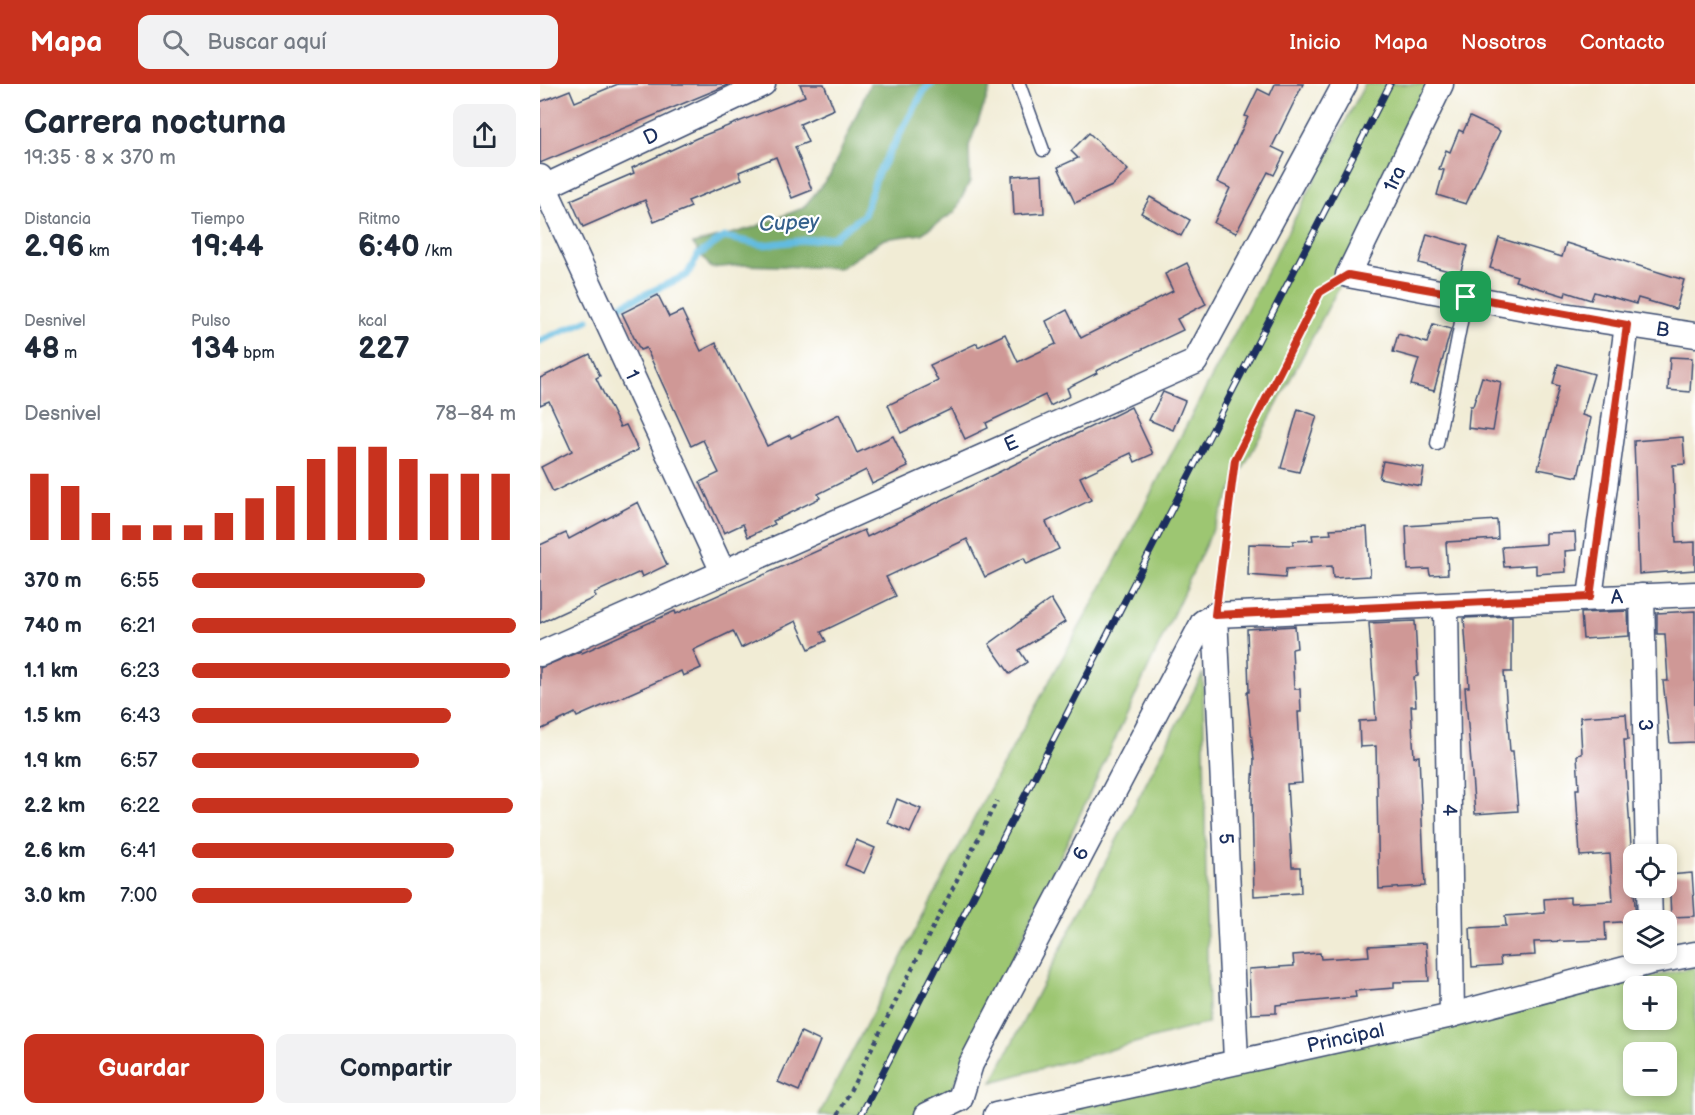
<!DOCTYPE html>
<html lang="es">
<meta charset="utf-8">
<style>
:root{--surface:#fff;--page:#f2f2f3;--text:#1f2937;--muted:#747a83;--accent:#c8321e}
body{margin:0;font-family:"Balsamiq Sans",sans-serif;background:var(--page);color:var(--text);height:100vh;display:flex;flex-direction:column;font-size:22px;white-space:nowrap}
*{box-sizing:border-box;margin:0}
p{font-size:20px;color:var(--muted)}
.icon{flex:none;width:33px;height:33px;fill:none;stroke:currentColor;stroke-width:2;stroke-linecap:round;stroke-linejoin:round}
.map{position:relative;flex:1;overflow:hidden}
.side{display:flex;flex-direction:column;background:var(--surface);width:540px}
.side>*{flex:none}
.controls{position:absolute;left:1083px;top:760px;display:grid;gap:12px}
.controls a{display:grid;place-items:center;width:54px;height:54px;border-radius:12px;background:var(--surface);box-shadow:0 3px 9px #0003;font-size:30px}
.pin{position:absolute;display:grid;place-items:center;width:51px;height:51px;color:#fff;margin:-26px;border-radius:12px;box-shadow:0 3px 9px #0006}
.round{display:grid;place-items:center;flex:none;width:63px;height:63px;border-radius:12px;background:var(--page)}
.head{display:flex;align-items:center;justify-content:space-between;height:102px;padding:0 24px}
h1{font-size:33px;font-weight:700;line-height:45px}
.stats{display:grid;grid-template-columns:repeat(3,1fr);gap:9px;height:102px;padding:6px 24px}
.stats div{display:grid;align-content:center}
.stats b{font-size:30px;font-weight:700}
.stats small{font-size:16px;font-weight:400}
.stats p{font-size:16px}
.chart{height:168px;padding:12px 24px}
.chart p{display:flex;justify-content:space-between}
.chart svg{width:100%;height:108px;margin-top:6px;stroke:var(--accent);stroke-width:6}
.cta{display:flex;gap:12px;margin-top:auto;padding:12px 24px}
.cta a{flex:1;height:69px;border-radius:12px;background:var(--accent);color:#fff;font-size:24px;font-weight:700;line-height:69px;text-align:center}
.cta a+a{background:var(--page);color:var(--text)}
ul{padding:0 24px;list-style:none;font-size:20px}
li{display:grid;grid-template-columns:96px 72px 1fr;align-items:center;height:45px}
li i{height:15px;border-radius:8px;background:var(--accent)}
header{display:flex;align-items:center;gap:36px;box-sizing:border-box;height:84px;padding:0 30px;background:var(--accent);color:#fff}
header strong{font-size:28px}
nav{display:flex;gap:33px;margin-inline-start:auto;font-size:21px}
.search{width:420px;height:54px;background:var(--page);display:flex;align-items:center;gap:15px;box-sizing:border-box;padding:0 21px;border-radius:12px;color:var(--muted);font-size:22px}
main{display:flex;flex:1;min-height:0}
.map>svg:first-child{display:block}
.green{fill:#9dc672;stroke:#5c7a68;stroke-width:1.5;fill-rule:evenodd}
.forest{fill:#7eab64;stroke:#4c6d61;stroke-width:1.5}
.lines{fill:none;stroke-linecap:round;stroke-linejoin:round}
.stream{stroke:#62bbe0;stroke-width:7}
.building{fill:#cf9896}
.lane-casing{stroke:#3b4b70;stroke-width:15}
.street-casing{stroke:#3b4b70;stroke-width:27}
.path{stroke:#3b4b70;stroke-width:4;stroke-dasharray:4.5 4.5;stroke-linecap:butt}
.lane{stroke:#fff;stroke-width:12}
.street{stroke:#fff;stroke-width:24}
.rail-casing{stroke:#1b2f5e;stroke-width:7}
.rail{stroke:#fff;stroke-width:4.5;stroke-dasharray:14;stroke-linecap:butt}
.route-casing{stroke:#fff;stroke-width:12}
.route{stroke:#c8321e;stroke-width:8}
.labels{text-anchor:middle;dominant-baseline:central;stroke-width:4.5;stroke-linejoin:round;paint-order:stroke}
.street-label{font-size:20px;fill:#1b2f5e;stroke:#fff}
.water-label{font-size:21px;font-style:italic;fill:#34608c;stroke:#fff}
</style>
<header>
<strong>Mapa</strong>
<div class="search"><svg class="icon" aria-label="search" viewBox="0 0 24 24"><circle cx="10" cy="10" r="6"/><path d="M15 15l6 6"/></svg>Buscar aquí</div>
<nav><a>Inicio</a><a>Mapa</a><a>Nosotros</a><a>Contacto</a></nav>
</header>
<main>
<section class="side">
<div class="head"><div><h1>Carrera nocturna</h1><p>19:35 · 8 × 370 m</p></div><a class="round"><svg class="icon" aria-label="share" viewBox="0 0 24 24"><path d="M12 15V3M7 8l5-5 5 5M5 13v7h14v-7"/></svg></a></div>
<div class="stats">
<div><p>Distancia</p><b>2.96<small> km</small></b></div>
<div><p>Tiempo</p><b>19:44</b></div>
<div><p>Ritmo</p><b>6:40<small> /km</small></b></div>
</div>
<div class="stats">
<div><p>Desnivel</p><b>48<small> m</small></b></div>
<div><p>Pulso</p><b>134<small> bpm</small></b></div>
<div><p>kcal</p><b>227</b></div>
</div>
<div class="chart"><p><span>Desnivel</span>78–84 m</p>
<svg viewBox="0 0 160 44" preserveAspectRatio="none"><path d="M5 44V17M15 44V22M25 44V33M35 44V38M45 44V38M55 44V38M65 44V33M75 44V27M85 44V22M95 44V11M105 44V6M115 44V6M125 44V11M135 44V17M145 44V17M155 44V17"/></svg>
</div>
<ul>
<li><b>370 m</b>6:55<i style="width:72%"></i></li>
<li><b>740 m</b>6:21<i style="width:100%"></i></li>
<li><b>1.1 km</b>6:23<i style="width:98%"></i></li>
<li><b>1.5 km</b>6:43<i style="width:80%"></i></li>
<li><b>1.9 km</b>6:57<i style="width:70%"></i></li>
<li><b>2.2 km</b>6:22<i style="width:99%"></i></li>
<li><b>2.6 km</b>6:41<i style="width:81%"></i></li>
<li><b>3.0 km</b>7:00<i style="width:68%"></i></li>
</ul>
<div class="cta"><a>Guardar</a><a>Compartir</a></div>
</section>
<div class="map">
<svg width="1155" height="1031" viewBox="0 0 1155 1031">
<rect width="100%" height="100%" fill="#fff"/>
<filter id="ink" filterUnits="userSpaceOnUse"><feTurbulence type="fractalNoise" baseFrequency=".0167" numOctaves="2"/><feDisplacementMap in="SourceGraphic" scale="12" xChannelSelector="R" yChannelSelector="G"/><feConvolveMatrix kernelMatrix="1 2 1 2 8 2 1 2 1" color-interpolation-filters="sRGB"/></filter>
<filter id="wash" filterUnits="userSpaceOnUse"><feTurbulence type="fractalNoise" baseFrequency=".008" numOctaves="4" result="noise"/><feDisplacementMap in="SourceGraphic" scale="24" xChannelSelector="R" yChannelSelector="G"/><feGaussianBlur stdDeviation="1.35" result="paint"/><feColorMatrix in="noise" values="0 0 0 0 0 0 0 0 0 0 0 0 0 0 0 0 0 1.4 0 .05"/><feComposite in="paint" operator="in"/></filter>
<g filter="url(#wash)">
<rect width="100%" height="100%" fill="#f1ecd5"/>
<g class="green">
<polygon points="825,0 906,0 686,417 400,1031 279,1031 448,708 565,497"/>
<polygon points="663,589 668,939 452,998"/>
<path d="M 1155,883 L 1155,1031 L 499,1031 ZM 1094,903 L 1126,903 L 1126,936 L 1094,936 ZM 1094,969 L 1126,969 L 1126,1002 L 1094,1002 Z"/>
</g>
<polygon class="forest" points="330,0 452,0 429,62 430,97 415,128 381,150 344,155 300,184 203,181 171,184 153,160 212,144 263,124 290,91"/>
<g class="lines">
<g class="stream">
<polyline points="80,222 147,191 158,171 184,153 223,161 294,153 324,131 337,91 385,5 392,0"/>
<polyline points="0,257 48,236"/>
</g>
</g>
<g id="blocks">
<g class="building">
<polygon points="78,0 190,0 0,79 0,18 30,6 35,18"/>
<polygon points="260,0 284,0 294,25 260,40 268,58 255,63 272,106 252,114 236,73 199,88 202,95 148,117 151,123 114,138 105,116 43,143 31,116 94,89 92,84 157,54 265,12"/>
<polygon points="735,0 763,0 732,63 745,69 734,91 728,88 696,149 674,139 690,104 677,98 708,33 705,32 718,5 730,11"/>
<polygon points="930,33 960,47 926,120 897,111 904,86 899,85 906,66 910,68 919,46 923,48"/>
<polygon points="549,49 588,86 572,102 535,119 518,83 538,74 531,67"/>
<polygon points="502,90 504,129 474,131 472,92"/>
<polygon points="610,113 650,136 641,152 601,129"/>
<polygon points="887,150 928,162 920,190 879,179"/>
<polygon points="959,154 1022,173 1026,159 1144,196 1136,225 1098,214 1096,220 1054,208 1051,216 1026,208 1025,212 975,197 977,192 950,184"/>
<polygon points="647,179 666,220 637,235 643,246 556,287 557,289 527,304 530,312 510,322 505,311 446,339 448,344 425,355 411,325 361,349 348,321 398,297 390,281 437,259 438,263 465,250 478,278 516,260 506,237 527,226 541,254 633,207 625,190"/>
<polygon points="118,211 129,233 142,227 161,267 176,259 227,362 250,351 251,354 299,330 317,369 353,352 368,383 332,400 326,386 278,410 280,414 233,437 235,440 208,453 203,440 184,449 160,398 179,389 163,356 151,362 106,264 100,266 82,229"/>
<polygon points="893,240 911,245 894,307 871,301 879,275 853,268 858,250 887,259"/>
<polygon points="50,270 60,292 56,294 80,343 86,341 98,366 13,408 1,383 32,367 9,317 0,321 0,294"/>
<polygon points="1130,273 1152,274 1150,308 1128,306"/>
<polygon points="1018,280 1054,290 1042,331 1051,334 1038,393 998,385 1019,302 1013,300"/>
<polygon points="942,293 961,298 953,347 928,344 930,322 933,322"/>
<polygon points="623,308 645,317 633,346 609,336"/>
<polygon points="591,323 613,370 595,378 591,369 540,393 551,416 506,438 519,465 487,480 484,474 445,493 427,455 346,493 356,512 281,548 286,557 269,565 256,537 201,564 193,547 153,566 161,584 143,592 141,587 37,633 35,629 0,646 0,584 41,567 42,569 135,527 136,530 324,446 327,453"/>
<polygon points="758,325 777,332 759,388 741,384"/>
<polygon points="1143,353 1145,380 1133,381 1136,459 1155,458 1155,486 1099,490 1094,357"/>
<polygon points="843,377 884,384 881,402 839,394"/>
<polygon points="98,418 127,481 102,493 100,488 54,509 56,513 0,539 0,461 26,449 29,455"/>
<polygon points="957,436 958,455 906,458 908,490 890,491 889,485 868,486 866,442"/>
<polygon points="827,443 830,492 793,494 792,482 746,485 745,494 708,491 709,460 753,461 753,457 773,456 772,451 791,450 790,445"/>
<polygon points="1035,448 1036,466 1025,467 1026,488 996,490 996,481 964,483 962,463 1006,460 1006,449"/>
<polygon points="511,515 525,538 479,566 487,578 470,590 449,560"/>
<polygon points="1088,527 1089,552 1043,555 1041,529"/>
<polygon points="1155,527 1155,658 1130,659 1123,597 1128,597 1125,550 1117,550 1117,529"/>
<polygon points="972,532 972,588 964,588 970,667 973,667 978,727 935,730 925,603 929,603 924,534"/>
<polygon points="875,537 878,592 874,593 876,622 871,622 874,673 879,672 885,802 839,805 836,662 820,663 819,637 836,636 829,539"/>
<polygon points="755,542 757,564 752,565 754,605 760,605 761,628 758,628 762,699 747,700 752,783 760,783 761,809 714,812 712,713 714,676 707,608 709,608 707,545"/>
<polygon points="1086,630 1088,656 1084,656 1096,837 1065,839 1066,856 994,858 995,871 960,873 961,881 932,883 930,844 966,842 965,832 1005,829 1004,815 1030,813 1030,819 1073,817 1070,770 1040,772 1036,705 1039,705 1037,671 1042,670 1040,633"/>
<polygon points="357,715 381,725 370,749 348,739"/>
<polygon points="316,756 335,764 324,789 305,781"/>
<polygon points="1152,789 1155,832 1131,833 1129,791"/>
<polygon points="886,859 889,897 854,898 854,904 815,907 816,913 736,921 736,929 711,930 709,885 754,882 753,871 780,869 781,875 829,872 828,862"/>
<polygon points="261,948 280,957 259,1007 238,998"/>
</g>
</g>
</g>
<g filter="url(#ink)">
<use href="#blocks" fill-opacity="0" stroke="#3b4b70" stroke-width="1.5"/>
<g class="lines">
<defs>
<g id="lane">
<polyline points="479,0 503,66"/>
<polyline points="897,360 926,213"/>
</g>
<g id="street">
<path id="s1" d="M 901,0 L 808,191 L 1017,230 L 1155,251"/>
<path id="s2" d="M 0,93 L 183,488"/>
<path id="s3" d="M 0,105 L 223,0"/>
<path id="s4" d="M 1102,512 L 1108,771"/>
<polyline points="1050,513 1087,241"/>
<path id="s5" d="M 906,522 L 912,931"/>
<path id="s6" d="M 675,531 L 696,976"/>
<path id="s7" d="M 0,570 L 655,278 L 805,0"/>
<polyline points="1109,804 1110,837"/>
<path id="s8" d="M 420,1015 L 431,980 L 663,538 L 675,531 L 1155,510"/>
<polyline points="387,1031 420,1015"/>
<path id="s9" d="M 456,1031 L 912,931 L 1111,878 L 1155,870"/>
</g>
</defs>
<use href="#lane" class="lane-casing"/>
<use href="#street" class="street-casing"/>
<g class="path">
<polyline points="678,507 695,376 780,208 789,202"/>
<polyline points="298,1031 457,717"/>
</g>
<use href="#lane" class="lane"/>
<use href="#street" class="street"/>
<defs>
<polyline id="rail" points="321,1031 850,0"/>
</defs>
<use href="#rail" class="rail-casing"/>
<use href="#rail" class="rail"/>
</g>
</g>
<g class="lines" filter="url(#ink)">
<defs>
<polygon id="route" points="808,191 1087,241 1050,513 675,531 695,376 780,208"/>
</defs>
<use href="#route" class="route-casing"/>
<use href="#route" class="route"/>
</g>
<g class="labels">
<g class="street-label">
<text stroke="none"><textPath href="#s3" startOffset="123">D</textPath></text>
<text transform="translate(855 95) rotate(-64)">1ra</text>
<text stroke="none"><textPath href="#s1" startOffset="532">B</textPath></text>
<text stroke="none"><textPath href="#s2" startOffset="218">1</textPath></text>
<text stroke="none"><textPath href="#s7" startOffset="516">E</textPath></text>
<text stroke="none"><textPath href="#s8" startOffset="952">A</textPath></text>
<text stroke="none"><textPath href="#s4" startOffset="129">3</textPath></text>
<text stroke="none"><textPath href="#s5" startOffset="204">4</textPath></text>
<text stroke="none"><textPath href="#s6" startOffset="224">5</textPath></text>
<text stroke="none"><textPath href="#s8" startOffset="274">6</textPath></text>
<text stroke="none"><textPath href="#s9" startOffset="358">Principal</textPath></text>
</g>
<g class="water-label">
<text transform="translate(249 139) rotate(-3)">Cupey</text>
</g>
</g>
</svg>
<div class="controls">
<a><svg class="icon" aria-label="locate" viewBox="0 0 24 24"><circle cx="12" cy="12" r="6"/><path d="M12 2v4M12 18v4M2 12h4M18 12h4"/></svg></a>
<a><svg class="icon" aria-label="layers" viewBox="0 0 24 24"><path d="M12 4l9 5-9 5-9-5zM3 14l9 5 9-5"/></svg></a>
<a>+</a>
<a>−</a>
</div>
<div class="pin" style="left:926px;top:213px;background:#1e9e55"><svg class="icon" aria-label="arrive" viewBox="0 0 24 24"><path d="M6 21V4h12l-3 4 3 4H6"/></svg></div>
</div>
</main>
